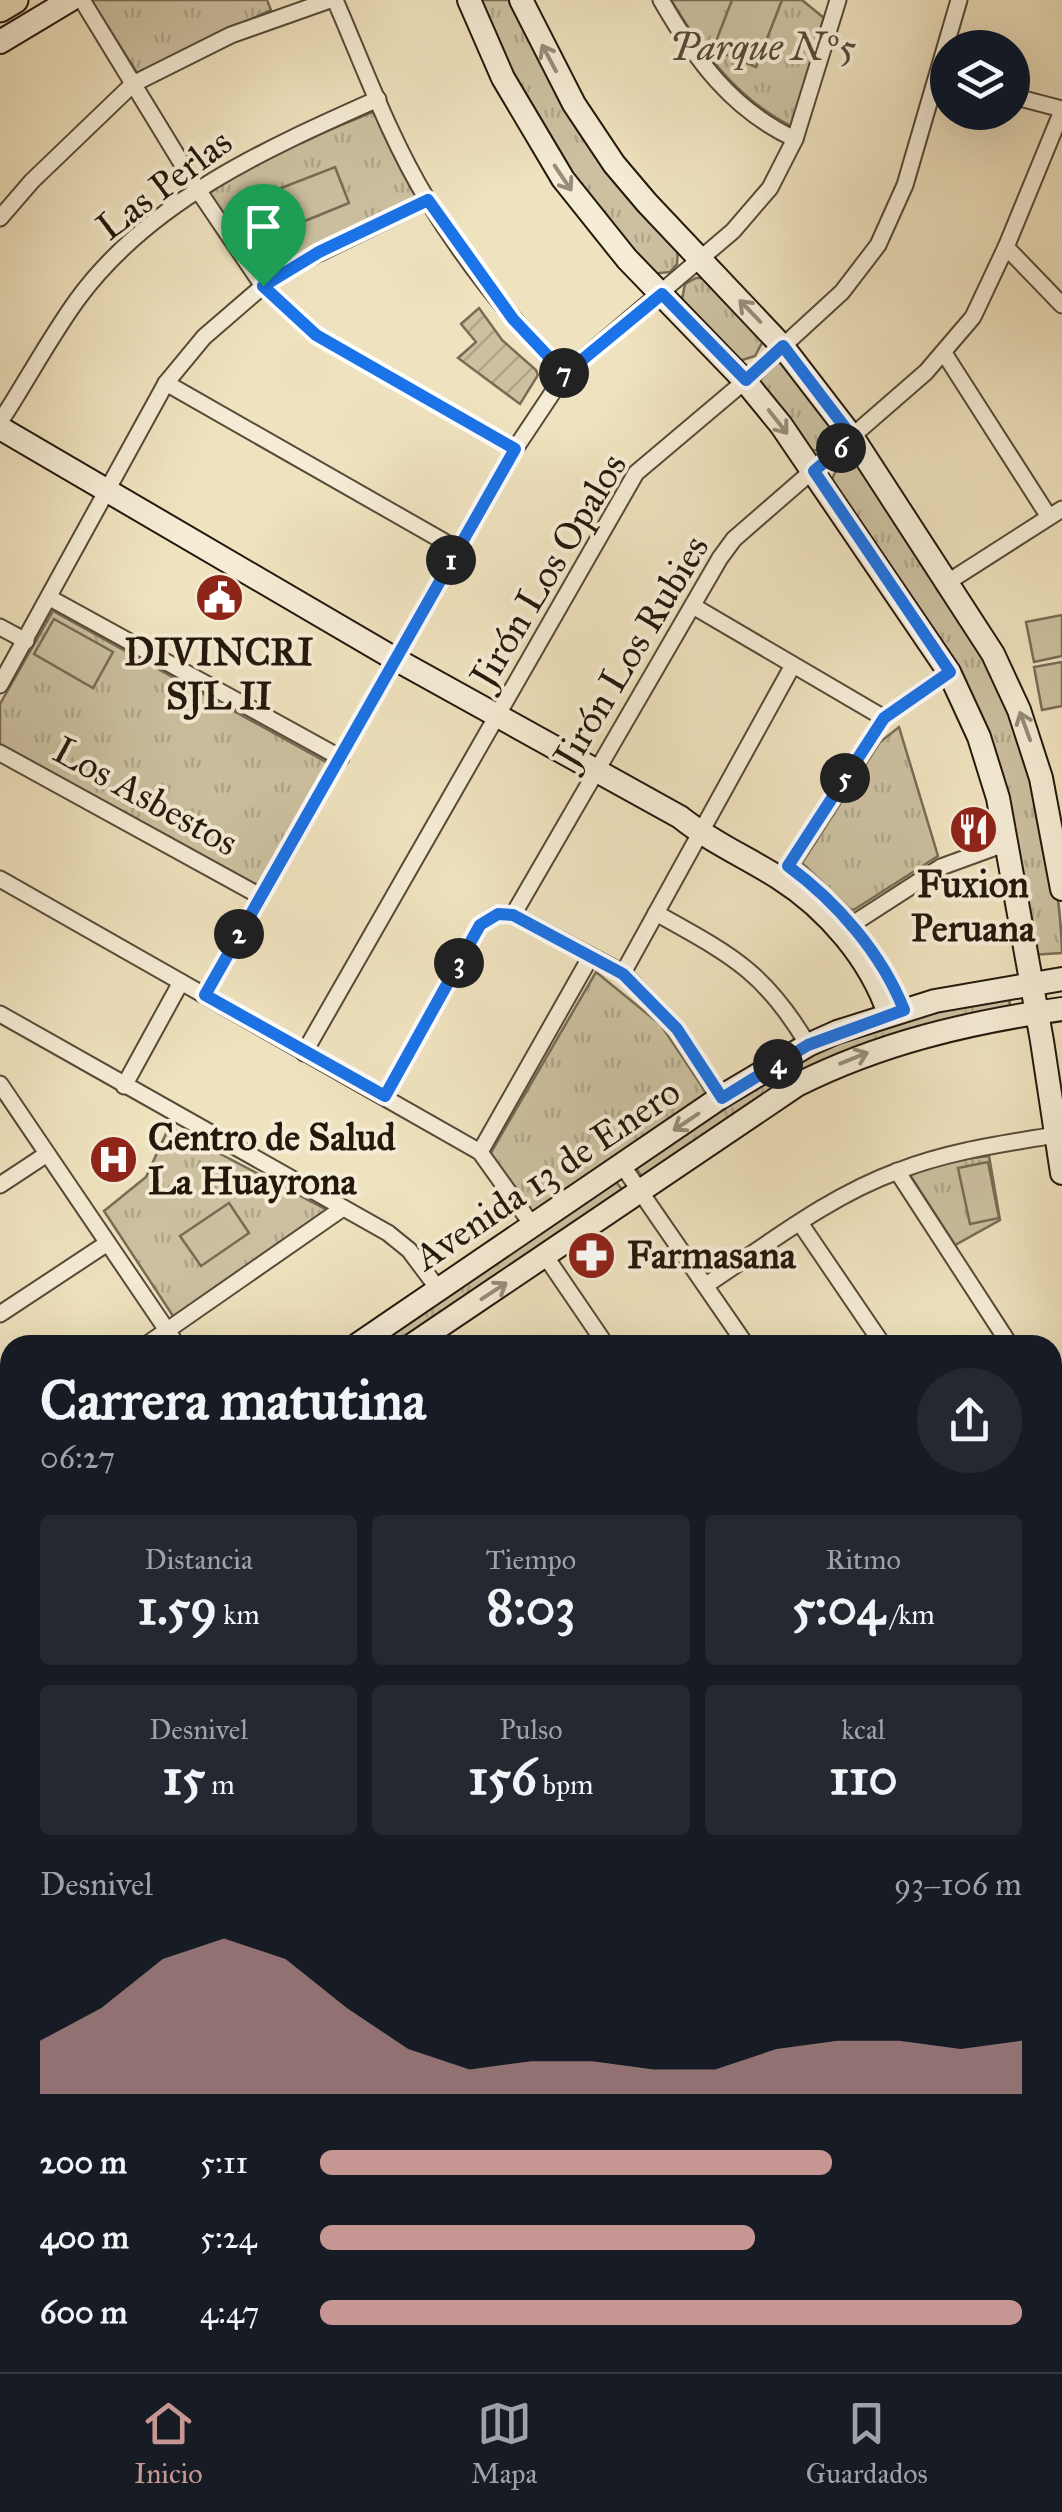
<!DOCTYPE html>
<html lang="es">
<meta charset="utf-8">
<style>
:root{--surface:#171b24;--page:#242831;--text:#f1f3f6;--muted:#9ea1a6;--line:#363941;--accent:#c59692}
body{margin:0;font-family:"IM FELL Great Primer",serif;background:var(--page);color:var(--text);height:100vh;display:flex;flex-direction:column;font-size:38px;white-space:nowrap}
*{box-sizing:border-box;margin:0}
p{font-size:32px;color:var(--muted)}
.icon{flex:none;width:55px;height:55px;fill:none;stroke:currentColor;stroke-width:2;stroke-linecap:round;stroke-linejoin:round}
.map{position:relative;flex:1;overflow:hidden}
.sheet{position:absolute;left:0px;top:1335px;width:1062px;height:1038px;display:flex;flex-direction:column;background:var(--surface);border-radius:30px 30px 0 0;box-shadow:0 10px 40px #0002}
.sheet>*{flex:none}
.controls{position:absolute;left:930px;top:30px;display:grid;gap:20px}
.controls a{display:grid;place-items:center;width:100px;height:100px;border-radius:50%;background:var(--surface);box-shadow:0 10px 40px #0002;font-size:50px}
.pin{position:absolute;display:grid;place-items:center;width:85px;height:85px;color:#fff;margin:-102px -42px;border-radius:50% 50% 50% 0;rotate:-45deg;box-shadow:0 0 10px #0007}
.pin .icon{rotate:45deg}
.km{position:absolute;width:50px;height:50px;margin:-25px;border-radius:50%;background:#222;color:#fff;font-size:28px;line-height:50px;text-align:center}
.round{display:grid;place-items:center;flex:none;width:105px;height:105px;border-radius:52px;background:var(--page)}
.summary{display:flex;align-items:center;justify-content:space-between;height:170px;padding:0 40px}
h1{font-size:55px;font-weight:800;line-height:75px}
.stats{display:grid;grid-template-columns:repeat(3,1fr);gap:15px;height:170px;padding:10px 40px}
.stats div{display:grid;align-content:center;border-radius:10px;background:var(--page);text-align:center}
.stats b{font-size:50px;font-weight:800}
.stats small{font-size:28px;font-weight:400}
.stats p{font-size:28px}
.chart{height:280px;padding:20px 40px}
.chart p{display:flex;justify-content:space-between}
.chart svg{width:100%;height:180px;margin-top:10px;fill:var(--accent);opacity:.7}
ul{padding:0 40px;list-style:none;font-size:32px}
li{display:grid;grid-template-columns:160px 120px 1fr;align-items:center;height:75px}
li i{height:25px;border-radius:12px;background:var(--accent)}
.tabs{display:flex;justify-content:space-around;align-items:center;height:140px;border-top:2px solid var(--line);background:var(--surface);font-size:28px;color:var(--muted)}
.tabs a{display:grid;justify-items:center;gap:5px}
.tabs .selected{color:var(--accent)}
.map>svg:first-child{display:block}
.grass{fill:url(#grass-tufts);stroke:#786c56;stroke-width:2.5}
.garden{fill:url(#garden-furrows);stroke:#786c56;stroke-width:2.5}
.pitch{fill:#ccc0a0;stroke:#786c56;stroke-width:2.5}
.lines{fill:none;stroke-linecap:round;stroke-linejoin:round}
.street-casing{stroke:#574a38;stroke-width:19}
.secondary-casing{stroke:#24180c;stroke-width:26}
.primary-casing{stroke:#24180c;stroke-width:29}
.street{stroke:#f5ecd5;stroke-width:15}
.secondary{stroke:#f5ecd5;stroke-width:22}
.primary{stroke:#efe2be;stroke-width:25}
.oneway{stroke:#978d7b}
.route-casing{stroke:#fff;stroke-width:20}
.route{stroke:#1a73e8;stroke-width:12}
.labels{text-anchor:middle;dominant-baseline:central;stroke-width:8;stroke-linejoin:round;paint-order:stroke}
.park-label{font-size:38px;font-style:italic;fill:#564a38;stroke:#f5ecd5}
.street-label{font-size:38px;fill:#24180c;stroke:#f5ecd5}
.poi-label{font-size:38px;font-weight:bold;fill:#24180c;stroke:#f5ecd5}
</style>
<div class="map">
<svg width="1062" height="2372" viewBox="0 0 1062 2372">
<defs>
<pattern id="grass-tufts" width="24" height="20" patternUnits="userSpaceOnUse" patternTransform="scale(2.5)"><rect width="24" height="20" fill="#ccc0a0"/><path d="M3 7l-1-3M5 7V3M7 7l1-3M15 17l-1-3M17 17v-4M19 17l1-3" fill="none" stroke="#afa489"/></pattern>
<pattern id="garden-furrows" width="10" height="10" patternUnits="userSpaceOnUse" patternTransform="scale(2.5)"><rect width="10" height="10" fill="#ccc0a0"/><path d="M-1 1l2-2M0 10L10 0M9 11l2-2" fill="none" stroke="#afa489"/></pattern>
</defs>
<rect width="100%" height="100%" fill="#efe2be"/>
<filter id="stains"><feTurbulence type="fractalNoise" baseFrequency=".002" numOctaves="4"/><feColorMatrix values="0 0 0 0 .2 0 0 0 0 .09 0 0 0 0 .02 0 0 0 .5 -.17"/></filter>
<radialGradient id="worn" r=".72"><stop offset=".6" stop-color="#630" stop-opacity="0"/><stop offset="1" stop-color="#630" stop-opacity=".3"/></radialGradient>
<g class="grass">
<polygon points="91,0 267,0 271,10 137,73"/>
<polygon points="475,0 516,0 678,248 677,264 670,272 650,274 551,150"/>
<path d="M 671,0 L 802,0 L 824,18 L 791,126 C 737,99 702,51 671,0 Z"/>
<path d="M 375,111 L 418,199 L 355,226 L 264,275 L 208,194 C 257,156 318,135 375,111 Z"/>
<polygon points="696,278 707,278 764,339 755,356 736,362 681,304 685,284"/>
<polygon points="777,363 788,363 840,428 837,442 827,449 809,451 759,388 761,379"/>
<path d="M 852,462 L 865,464 C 902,522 942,579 976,638 C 1023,717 1060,860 1062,953 L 1031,955 L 997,774 L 830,486 C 834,471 838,465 852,462 Z"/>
<polygon points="53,611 328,763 259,886 0,744 0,704"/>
<polygon points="899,727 938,856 852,911 802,863 880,742"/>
<polygon points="596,972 661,1025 707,1094 536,1219 489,1156"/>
<polygon points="1009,999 1011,1011 874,1044 642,1177 636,1168 637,1163 798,1060 909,1015"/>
<polygon points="169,1127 327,1210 324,1217 175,1319 104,1211 146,1177"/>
<polygon points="989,1156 1000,1220 955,1245 910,1175 948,1161"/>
<polygon points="615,1181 622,1189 621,1196 401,1345 366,1345"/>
<polygon points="0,1951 10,1966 8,2008 0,2005"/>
<polygon points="1053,2293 1062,2318 1062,2372 978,2372 972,2363 1052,2362"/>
</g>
<polygon class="garden" points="479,308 502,340 536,370 538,375 520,404 458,358 476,342 461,324"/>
<g class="pitch">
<polygon points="732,0 782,0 756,67 713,49"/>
<polygon points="335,167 349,203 290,227 276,190"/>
<polygon points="1062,615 1062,656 1034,662 1026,622"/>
<polygon points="54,619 113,652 93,688 34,654"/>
<polygon points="1062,662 1062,706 1042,710 1034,667"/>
<polygon points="988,1162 999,1218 970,1224 958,1168"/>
<polygon points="229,1203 249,1233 201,1266 180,1236"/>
</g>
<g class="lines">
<defs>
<g id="street">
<polyline points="82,0 198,190 263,286 316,335 515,449"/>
<path d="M 335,0 C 364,67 390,139 428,201 C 466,263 514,323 565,374"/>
<path d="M 661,0 C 695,59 732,110 795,139"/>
<polyline points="1012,96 1062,109"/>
<polyline points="0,218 32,181 133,84 231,35 330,0"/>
<polyline points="1006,247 1062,305"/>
<polyline points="944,353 1049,517"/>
<polyline points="166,383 457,549"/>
<path d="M 0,422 C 26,382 49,339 77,300 C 150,200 268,148 378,99"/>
<polyline points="948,582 1062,509"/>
<polyline points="50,598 341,758"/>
<polyline points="693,606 884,718"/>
<polyline points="0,627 26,641"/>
<polyline points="0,685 166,383 204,337 263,286 287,269 428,200"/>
<polyline points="0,753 260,896"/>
<polyline points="788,866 884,718 949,672"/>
<polyline points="0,879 480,1152 533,1226"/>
<path d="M 656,913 C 729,954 764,970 808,1045"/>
<polyline points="513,915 623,973 677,1029 721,1097"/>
<polyline points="851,925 941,867 1007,843"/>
<polyline points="623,973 793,665"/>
<polyline points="205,995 515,449 565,374 733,231 770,188 795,139 838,0"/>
<polyline points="0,1014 388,1233 409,1250 439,1290"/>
<polyline points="304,1053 636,473 745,381 842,292 878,245 905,185 959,0"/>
<polyline points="0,1084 177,1345"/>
<polyline points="124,1086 181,982"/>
<polyline points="385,1096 480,925 497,914 513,915 720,558 734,539 926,372 973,317 1006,247 1062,111"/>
<polyline points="480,1152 591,956"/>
<polyline points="622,1165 746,1345"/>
<polyline points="897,1171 1010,1345"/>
<polyline points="0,1185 47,1154"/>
<polyline points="800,1223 883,1345"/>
<polyline points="546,1257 606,1345"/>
<path d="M 706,1285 C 767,1245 829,1196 898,1171 C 949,1151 1002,1144 1055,1135"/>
<polyline points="0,1314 106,1244"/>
<polyline points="146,1345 343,1208"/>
<polyline points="1052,1375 1062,1375"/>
<polyline points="0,1443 10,1437"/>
<polyline points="1052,1466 1062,1460"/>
<polyline points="1052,1736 1062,1729"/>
<polyline points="0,1756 10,1749"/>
<polyline points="1052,1858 1062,1851"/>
<polyline points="1052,1889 1062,1904"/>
<polyline points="1052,2019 1062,2012"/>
<polyline points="0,2238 10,2253"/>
<polyline points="85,2362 91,2372"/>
<polyline points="428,2362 434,2372"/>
<polyline points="560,2362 567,2372"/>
<polyline points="962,2362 969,2372"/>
</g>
<g id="secondary">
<polyline points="469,0 503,78 563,179 627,259 745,381 781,425 949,672 979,737 998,798 1042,1041 1062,1173"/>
<polyline points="521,0 574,104 614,164 647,203 783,347 853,438 993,654 1019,710 1041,778 1062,889"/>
<polyline points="0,42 70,0"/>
<path d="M 0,428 L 395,659 L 680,817 C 711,842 746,857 779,878 C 828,909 871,960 889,1014"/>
<polyline points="357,1345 721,1097 808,1045 837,1032 935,1001 1062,979"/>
<path d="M 412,1345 L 797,1085 C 880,1043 970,1022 1062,1009"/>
<polyline points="0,1583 10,1576"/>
<polyline points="1052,1608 1062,1602"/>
<polyline points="0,1618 10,1612"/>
<polyline points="0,1937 10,1952"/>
<polyline points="0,2019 10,2034"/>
<polyline points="236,2362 242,2372"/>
<polyline points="286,2362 293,2372"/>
</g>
<g id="primary">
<polyline points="0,9 15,0"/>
<polyline points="1052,2158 1062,2153"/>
<polyline points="1052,2207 1062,2200"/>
<polyline points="735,2372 749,2362"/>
<polyline points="805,2372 820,2362"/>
</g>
</defs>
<use href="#street" class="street-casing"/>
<use href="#secondary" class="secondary-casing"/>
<use href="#primary" class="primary-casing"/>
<use href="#street" class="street"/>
<use href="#secondary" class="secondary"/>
<use href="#primary" class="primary"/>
</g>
<defs><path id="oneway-shaft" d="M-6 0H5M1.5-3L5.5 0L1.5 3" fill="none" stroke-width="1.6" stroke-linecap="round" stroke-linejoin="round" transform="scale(2.5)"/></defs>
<g class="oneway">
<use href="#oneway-shaft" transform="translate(549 58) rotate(-118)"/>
<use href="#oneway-shaft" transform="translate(563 178) rotate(56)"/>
<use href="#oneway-shaft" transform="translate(750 311) rotate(-134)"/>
<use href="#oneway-shaft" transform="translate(778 422) rotate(52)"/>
<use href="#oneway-shaft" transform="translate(1025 726) rotate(-110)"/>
<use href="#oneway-shaft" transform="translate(854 1058) rotate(-22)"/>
<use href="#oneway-shaft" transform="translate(686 1122) rotate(146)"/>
<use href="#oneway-shaft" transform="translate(494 1291) rotate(-33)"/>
</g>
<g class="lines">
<defs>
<path id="route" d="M 428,200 L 513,319 L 565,374 L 662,294 L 746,380 L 783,346 L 853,438 L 814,471 L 950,672 L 884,718 L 788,866 C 837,902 882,954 904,1010 L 808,1045 L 722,1098 L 677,1029 L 623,974 L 513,915 L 498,914 L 480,925 L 385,1096 L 205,995 L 515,449 L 316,335 L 263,286 L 319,252 Z"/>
</defs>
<use href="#route" class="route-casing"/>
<use href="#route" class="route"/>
</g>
<defs>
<symbol id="civic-disc" viewBox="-11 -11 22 22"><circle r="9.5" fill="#8f2418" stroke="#f5ecd5"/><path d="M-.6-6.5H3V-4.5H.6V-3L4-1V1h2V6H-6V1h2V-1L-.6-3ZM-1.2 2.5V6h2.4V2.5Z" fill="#fff"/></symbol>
<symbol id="restaurant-disc" viewBox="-11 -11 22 22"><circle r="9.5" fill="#8f2418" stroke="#f5ecd5"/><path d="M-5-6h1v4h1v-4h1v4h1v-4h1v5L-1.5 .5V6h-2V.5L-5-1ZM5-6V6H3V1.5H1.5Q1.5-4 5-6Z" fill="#fff"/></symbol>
<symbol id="hospital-disc" viewBox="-11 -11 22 22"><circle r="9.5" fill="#8f2418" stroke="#f5ecd5"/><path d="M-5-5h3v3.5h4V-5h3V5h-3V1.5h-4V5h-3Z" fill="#fff"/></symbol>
<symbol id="pharmacy-disc" viewBox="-11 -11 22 22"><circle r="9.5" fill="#8f2418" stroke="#f5ecd5"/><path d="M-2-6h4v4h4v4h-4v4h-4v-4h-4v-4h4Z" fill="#fff"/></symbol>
</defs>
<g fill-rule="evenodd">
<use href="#civic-disc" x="192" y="570" width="55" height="55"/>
<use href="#restaurant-disc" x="946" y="802" width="55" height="55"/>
<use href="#hospital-disc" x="86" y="1132" width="55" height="55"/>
<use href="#pharmacy-disc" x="564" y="1228" width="55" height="55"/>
</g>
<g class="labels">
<g class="park-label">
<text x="763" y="47">Parque Nº5</text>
</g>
<g class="street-label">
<text transform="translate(164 184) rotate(-37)">Las Perlas</text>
<text transform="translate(548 570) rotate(-59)">Jirón Los Opalos</text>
<text transform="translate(631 651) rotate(-59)">Jirón Los Rubies</text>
<text transform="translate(146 796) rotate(29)">Los Asbestos</text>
<text transform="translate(547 1174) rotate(-34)">Avenida 13 de Enero</text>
</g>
<g class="poi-label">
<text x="219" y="652">DIVINCRI<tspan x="219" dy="44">SJL II</tspan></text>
<text x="973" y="884">Fuxion<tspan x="973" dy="44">Peruana</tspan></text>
<text x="148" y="1137" text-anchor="start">Centro de Salud<tspan x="148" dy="44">La Huayrona</tspan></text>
<text x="627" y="1255" text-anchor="start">Farmasana</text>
</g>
</g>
<rect width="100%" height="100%" filter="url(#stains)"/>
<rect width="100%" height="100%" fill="url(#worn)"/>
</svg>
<div class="controls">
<a><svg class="icon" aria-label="layers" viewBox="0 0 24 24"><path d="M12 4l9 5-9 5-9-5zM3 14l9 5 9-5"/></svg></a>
</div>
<div class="pin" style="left:263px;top:286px;background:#1e9e55"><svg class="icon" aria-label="arrive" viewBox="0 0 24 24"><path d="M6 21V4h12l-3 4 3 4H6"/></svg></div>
<b class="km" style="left:451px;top:560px">1</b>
<b class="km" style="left:239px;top:934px">2</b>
<b class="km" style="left:459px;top:963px">3</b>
<b class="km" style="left:778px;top:1064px">4</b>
<b class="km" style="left:845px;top:778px">5</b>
<b class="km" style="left:841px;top:448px">6</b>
<b class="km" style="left:564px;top:373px">7</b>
<section class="sheet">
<div class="summary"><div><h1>Carrera matutina</h1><p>06:27</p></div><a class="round"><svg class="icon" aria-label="share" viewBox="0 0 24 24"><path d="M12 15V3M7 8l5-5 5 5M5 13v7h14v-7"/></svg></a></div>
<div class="stats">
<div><p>Distancia</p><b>1.59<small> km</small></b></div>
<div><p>Tiempo</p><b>8:03</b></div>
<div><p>Ritmo</p><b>5:04<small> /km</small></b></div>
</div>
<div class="stats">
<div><p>Desnivel</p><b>15<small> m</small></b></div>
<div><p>Pulso</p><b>156<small> bpm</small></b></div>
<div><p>kcal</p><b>110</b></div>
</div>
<div class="chart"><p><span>Desnivel</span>93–106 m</p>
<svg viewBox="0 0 160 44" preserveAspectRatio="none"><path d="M0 44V31L10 23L20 11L30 6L40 11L50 23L60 33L70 38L80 36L90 36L100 38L110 38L120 33L130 31L140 31L150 33L160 31V44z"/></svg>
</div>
<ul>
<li><b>200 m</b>5:11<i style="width:73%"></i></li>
<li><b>400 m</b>5:24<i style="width:62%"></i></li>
<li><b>600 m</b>4:47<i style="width:100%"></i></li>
</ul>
</section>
</div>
<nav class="tabs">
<a class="selected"><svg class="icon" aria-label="home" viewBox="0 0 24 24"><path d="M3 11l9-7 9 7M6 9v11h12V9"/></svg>Inicio</a>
<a><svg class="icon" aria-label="map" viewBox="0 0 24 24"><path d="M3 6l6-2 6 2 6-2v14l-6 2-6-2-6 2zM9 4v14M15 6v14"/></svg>Mapa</a>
<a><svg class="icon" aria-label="saved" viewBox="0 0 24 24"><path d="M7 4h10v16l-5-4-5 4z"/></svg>Guardados</a>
</nav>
